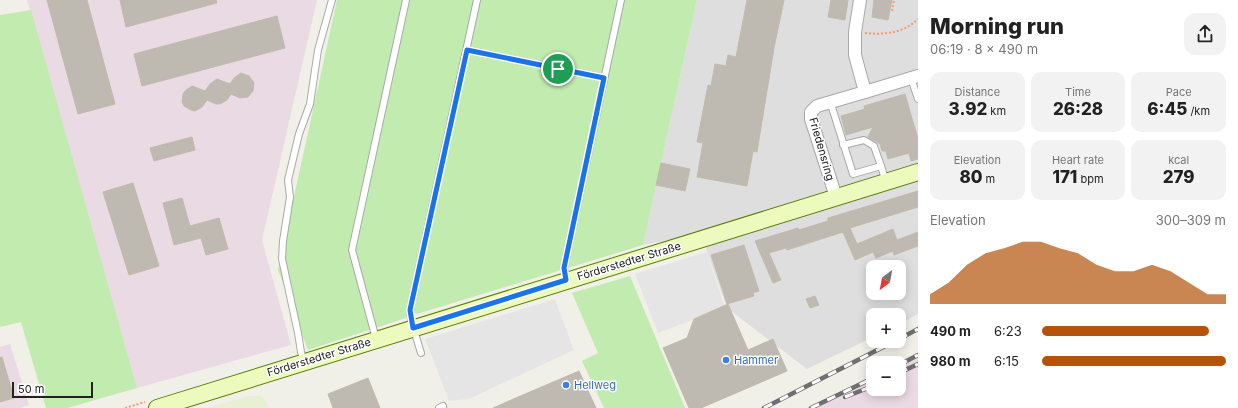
<!DOCTYPE html>
<meta charset="utf-8">
<style>
:root{--surface:#fff;--page:#f2f2f2;--text:#222;--muted:#767676;--accent:#b45309}
body{margin:0;font-family:Inter,sans-serif;background:var(--page);color:var(--text);height:100vh;display:flex;flex-direction:column;font-size:15px;white-space:nowrap}
*{box-sizing:border-box;margin:0}
p{font-size:13px;color:var(--muted)}
.icon{flex:none;width:22px;height:22px;fill:none;stroke:currentColor;stroke-width:2;stroke-linecap:round;stroke-linejoin:round}
.map{position:relative;flex:1;overflow:hidden}
.details{display:flex;flex-direction:column;background:var(--surface);width:320px}
.details>*{flex:none}
.needle{width:26px;rotate:212deg}
.fabs{position:absolute;left:866px;top:260px;display:grid;gap:8px}
.fabs a{display:grid;place-items:center;width:40px;height:40px;border-radius:8px;background:var(--surface);box-shadow:0 2px 10px #0003;font-size:20px}
.scale{position:absolute;left:12px;bottom:10px;width:81px;box-sizing:border-box;padding-left:4px;border:2px solid #212121;border-top:0;font-size:11px;line-height:14px;white-space:nowrap;color:#212121;-webkit-text-stroke:3px #fff;paint-order:stroke}
.pin{position:absolute;display:grid;place-items:center;width:34px;height:34px;color:#fff;margin:-17px;border:2px solid #fff;border-radius:50%;box-shadow:0 1px 4px #0007}
.round{display:grid;place-items:center;flex:none;width:42px;height:42px;border-radius:12px;background:var(--page)}
.summary{display:flex;align-items:center;justify-content:space-between;height:68px;padding:0 12px}
h1{font-size:22px;font-weight:800;line-height:30px}
.stats{display:grid;grid-template-columns:repeat(3,1fr);gap:6px;height:68px;padding:4px 12px}
.stats div{display:grid;align-content:center;border-radius:10px;background:var(--page);text-align:center}
.stats b{font-size:17px;font-weight:800}
.stats small{font-size:11px;font-weight:400}
.stats p{font-size:11px}
.chart{height:112px;padding:8px 12px}
.chart p{display:flex;justify-content:space-between}
.chart svg{width:100%;height:72px;margin-top:4px;fill:var(--accent);opacity:.7}
ul{padding:0 12px;list-style:none;font-size:13px}
li{display:grid;grid-template-columns:64px 48px 1fr;align-items:center;height:30px}
li i{height:10px;border-radius:5px;background:var(--accent)}
main{display:flex;flex:1;min-height:0}
.map>svg:first-child{display:block}
.residential{fill:#dfdede;fill-rule:evenodd}
.industrial{fill:#eadae4}
.farmland{fill:#e8f0d4}
.grass{fill:#c1ebaf}
.parking{fill:#e5e5e5}
.building{fill:#beb9b1;stroke:#c3baaa}
.lines{fill:none;stroke-linecap:round;stroke-linejoin:round}
.service-casing{stroke:#a8a8a8;stroke-width:8}
.minor-casing{stroke:#a8a8a8;stroke-width:14}
.secondary-casing{stroke:#597b05;stroke-width:18}
.path{stroke:#fa9770;stroke-width:2;stroke-dasharray:2 2;stroke-linecap:butt}
.service{stroke:#fff;stroke-width:6}
.minor{stroke:#fff;stroke-width:12}
.secondary{stroke:#ecfabd;stroke-width:16}
.rail-casing{stroke:#6f6f6f;stroke-width:4.5}
.rail{stroke:#fff;stroke-width:3;stroke-dasharray:9;stroke-linecap:butt}
.route-casing{stroke:#fff;stroke-width:8}
.route{stroke:#1a73e8;stroke-width:5}
.shop-dot{fill:#3f7fe0;stroke:#fff;stroke-width:1.5}
.labels{text-anchor:middle;dominant-baseline:central;stroke-width:3;stroke-linejoin:round;paint-order:stroke}
.street-label{font-size:11px;fill:#212121;stroke:#fff}
.shop-label{font-size:11px;fill:#366cbe;stroke:#fff;text-anchor:start}
</style>
<main>
<div class="map">
<svg width="918" height="408" viewBox="0 0 918 408">
<rect width="100%" height="100%" fill="#f1f0e8"/>
<path class="residential" d="M 697,0 L 918,0 L 918,314 L 899,324 L 899,315 L 873,315 L 873,337 L 807,369 L 727,308 L 701,234 L 643,245 ZM 873,267 L 899,267 L 899,293 L 873,293 Z"/>
<g class="industrial">
<polygon points="27,0 317,0 262,240 291,345 137,388"/>
<polygon points="10,344 29,405 20,408 0,408 0,347"/>
<polygon points="918,354 918,408 811,408 873,376 873,389 899,389 899,363"/>
</g>
<polygon class="farmland" points="249,396 262,396 270,408 206,408"/>
<g class="grass">
<polygon points="337,0 697,0 643,245 417,314 412,310 408,311 406,318 308,350 278,270"/>
<polygon points="31,10 137,388 67,408 46,408 21,322 0,327 0,15"/>
<polygon points="630,276 685,408 604,408 582,361 598,353 572,293"/>
</g>
<g class="parking">
<polygon points="707,252 725,308 658,333 635,274"/>
<polygon points="555,299 574,350 469,399 449,401 425,339"/>
</g>
<g class="building">
<polygon points="47,0 87,0 115,104 78,114"/>
<polygon points="120,0 216,0 217,3 126,27"/>
<polygon points="747,0 784,0 774,48 757,152 753,151 747,186 697,177 703,143 697,142 708,85 711,86 715,64 726,66 728,55 736,57"/>
<polygon points="831,0 848,0 845,20 828,17"/>
<polygon points="874,0 892,0 888,20 872,17"/>
<polygon points="277,16 285,48 142,86 134,54"/>
<polygon points="241,73 249,76 254,83 253,91 248,97 240,98 231,94 227,100 220,104 216,104 207,100 202,107 195,111 191,110 184,106 182,102 183,94 185,91 192,86 205,91 210,84 217,79 230,84 234,78"/>
<polygon points="905,94 918,139 918,159 911,161 909,153 888,159 886,151 882,151 880,144 868,137 873,127 846,135 841,116 865,109 864,106"/>
<polygon points="192,137 195,150 154,161 150,148"/>
<polygon points="661,163 690,169 685,191 656,185"/>
<polygon points="133,183 159,266 129,275 103,192"/>
<polygon points="918,191 918,207 850,228 857,244 893,229 897,240 918,232 918,246 894,255 893,251 876,258 873,252 855,260 843,232 787,250 786,248 769,253 781,280 773,283 755,241 798,228 799,230 828,221 828,218"/>
<polygon points="182,198 190,226 219,218 228,249 206,255 201,238 174,245 163,203"/>
<polygon points="744,245 759,291 753,293 754,296 727,304 711,255"/>
<polygon points="815,296 819,305 810,308 806,299"/>
<polygon points="728,304 748,350 773,339 787,371 701,408 689,408 663,348 687,338 694,319"/>
<polygon points="2,357 14,398 0,402 0,358"/>
<polygon points="579,371 596,408 493,408 511,400"/>
<polygon points="368,378 380,408 333,408 328,394"/>
</g>
<g class="lines">
<defs>
<g id="service">
<polyline points="467,50 604,78"/>
<polyline points="911,78 918,99"/>
<polyline points="830,101 853,174 881,166 886,182"/>
<polyline points="843,145 864,140 874,146 881,166"/>
<polyline points="567,280 564,268 621,0"/>
<polyline points="376,339 352,250 406,0"/>
<polyline points="421,353 411,320 410,310 477,0"/>
<polyline points="304,362 301,352 298,333 282,259 283,241 290,197 288,180 299,134 310,104 318,50 332,0"/>
<polyline points="439,408 443,406"/>
</g>
<g id="minor">
<polyline points="865,92 918,76"/>
<polyline points="836,197 811,119 811,112 817,106 865,92 855,55 855,32 860,0"/>
</g>
<polyline id="secondary" points="157,408 918,172"/>
</defs>
<use href="#service" class="service-casing"/>
<use href="#minor" class="minor-casing"/>
<use href="#secondary" class="secondary-casing"/>
<g class="path">
<polyline points="892,11 894,0"/>
<path d="M 865,33 C 885,35 904,33 918,19"/>
<polyline points="125,408 145,402"/>
</g>
<use href="#service" class="service"/>
<use href="#minor" class="minor"/>
<use href="#secondary" class="secondary"/>
<defs>
<g id="rail">
<polyline points="899,339 918,329"/>
<polyline points="899,365 918,355"/>
<polyline points="899,373 918,364"/>
<polyline points="845,397 873,386"/>
<polyline points="764,408 895,341"/>
<polyline points="811,408 873,378"/>
</g>
</defs>
<use href="#rail" class="rail-casing"/>
<use href="#rail" class="rail"/>
</g>
<g class="lines">
<defs>
<polygon id="route" points="467,50 604,78 564,268 566,280 413,328 410,310"/>
</defs>
<use href="#route" class="route-casing"/>
<use href="#route" class="route"/>
</g>
<g class="shop-dot">
<circle cx="726" cy="360" r="4"/>
<circle cx="566" cy="385" r="4"/>
</g>
<g class="labels">
<g class="street-label">
<text transform="translate(822 149) rotate(74)">Friedensring</text>
<text transform="translate(629 261) rotate(-17)">Förderstedter Straße</text>
<text transform="translate(319 357) rotate(-17)">Förderstedter Straße</text>
</g>
<g class="shop-label">
<text x="734" y="360">Hammer</text>
<text x="574" y="385">Hellweg</text>
</g>
</g>
</svg>
<div class="fabs">
<a><svg class="needle" viewBox="-14 -14 28 28"><path d="M0-13l5 13h-10z" fill="#e53935"/><path d="M0 13l5-13h-10z" fill="#767676"/></svg></a>
<a>+</a>
<a>−</a>
</div>
<div class="scale">50 m</div>
<div class="pin" style="left:558px;top:69px;background:#1e9e55"><svg class="icon" aria-label="arrive" viewBox="0 0 24 24"><path d="M6 21V4h12l-3 4 3 4H6"/></svg></div>
</div>
<section class="details">
<div class="summary"><div><h1>Morning run</h1><p>06:19 · 8 × 490 m</p></div><a class="round"><svg class="icon" aria-label="share" viewBox="0 0 24 24"><path d="M12 15V3M7 8l5-5 5 5M5 13v7h14v-7"/></svg></a></div>
<div class="stats">
<div><p>Distance</p><b>3.92<small> km</small></b></div>
<div><p>Time</p><b>26:28</b></div>
<div><p>Pace</p><b>6:45<small> /km</small></b></div>
</div>
<div class="stats">
<div><p>Elevation</p><b>80<small> m</small></b></div>
<div><p>Heart rate</p><b>171<small> bpm</small></b></div>
<div><p>kcal</p><b>279</b></div>
</div>
<div class="chart"><p><span>Elevation</span>300–309 m</p>
<svg viewBox="0 0 160 44" preserveAspectRatio="none"><path d="M0 44V38L10 31L20 20L30 13L40 10L50 6L60 6L70 10L80 13L90 20L100 24L110 24L120 20L130 24L140 31L150 38L160 38V44z"/></svg>
</div>
<ul>
<li><b>490 m</b>6:23<i style="width:91%"></i></li>
<li><b>980 m</b>6:15<i style="width:100%"></i></li>
</ul>
</section>
</main>
